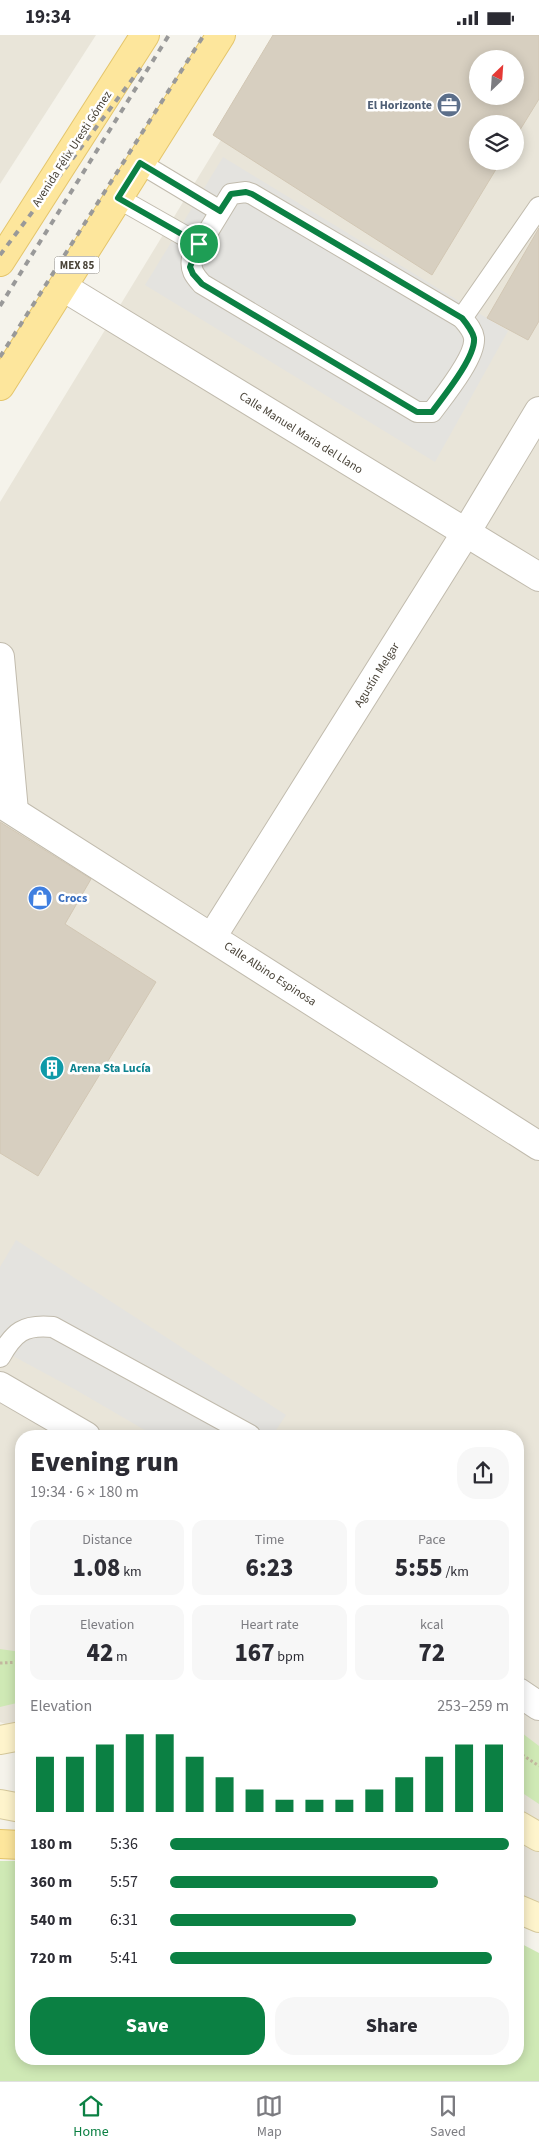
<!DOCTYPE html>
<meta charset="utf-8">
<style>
:root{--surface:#fff;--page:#f7f7f7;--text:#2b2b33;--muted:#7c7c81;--line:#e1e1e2;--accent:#0b8043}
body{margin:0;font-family:"Source Sans 3",sans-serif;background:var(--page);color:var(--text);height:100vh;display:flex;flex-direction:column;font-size:19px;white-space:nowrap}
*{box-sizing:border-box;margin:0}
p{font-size:16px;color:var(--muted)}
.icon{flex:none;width:28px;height:28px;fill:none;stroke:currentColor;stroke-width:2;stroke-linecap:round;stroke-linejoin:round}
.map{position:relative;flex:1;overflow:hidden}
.side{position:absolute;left:15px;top:1395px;width:509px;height:635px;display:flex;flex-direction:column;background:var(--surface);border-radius:20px;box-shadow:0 2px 12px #0003}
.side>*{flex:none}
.needle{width:32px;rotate:25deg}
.fabs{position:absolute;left:469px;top:15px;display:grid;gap:10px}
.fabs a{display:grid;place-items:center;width:55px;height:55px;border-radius:50%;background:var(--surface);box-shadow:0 2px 12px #0003;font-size:25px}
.pin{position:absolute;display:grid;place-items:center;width:42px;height:42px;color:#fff;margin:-21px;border:2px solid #fff;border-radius:50%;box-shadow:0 1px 5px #0007}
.round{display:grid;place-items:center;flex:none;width:52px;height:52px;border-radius:20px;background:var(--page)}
.headline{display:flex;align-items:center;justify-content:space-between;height:85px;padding:0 15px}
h1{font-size:28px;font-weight:800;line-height:38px}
.metrics{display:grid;grid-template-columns:repeat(3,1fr);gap:8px;height:85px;padding:5px 15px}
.metrics div{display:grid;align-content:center;border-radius:12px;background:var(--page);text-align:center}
.metrics b{font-size:25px;font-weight:800}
.metrics small{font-size:14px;font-weight:400}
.metrics p{font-size:14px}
.chart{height:140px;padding:10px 15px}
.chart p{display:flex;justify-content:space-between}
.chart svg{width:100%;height:90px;margin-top:5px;stroke:var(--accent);stroke-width:6}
.cta{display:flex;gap:10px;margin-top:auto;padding:10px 15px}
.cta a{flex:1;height:58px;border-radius:20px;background:var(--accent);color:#fff;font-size:20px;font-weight:800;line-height:58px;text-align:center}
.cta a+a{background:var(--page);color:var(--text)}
ul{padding:0 15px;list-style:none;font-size:16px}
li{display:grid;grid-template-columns:80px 60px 1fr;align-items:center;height:38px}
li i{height:12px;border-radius:6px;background:var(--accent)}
.status{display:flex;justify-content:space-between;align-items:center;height:35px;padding:0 25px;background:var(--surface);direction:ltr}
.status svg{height:14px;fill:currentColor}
.menu{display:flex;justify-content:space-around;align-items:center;height:70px;border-top:1px solid var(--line);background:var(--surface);font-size:14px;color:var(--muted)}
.menu a{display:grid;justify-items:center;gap:2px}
.menu .selected{color:var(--accent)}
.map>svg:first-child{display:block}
.residential{fill:#e9e5d9;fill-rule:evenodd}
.green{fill:#cfe9b5}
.parking{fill:#e4e3df}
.building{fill:#d7cfc0;stroke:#d2c7b4;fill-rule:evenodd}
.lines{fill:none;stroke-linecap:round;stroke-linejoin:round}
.lane-casing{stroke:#c1bbad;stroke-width:22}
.street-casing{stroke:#c1bbad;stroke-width:30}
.secondary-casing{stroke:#d5c89b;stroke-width:30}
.primary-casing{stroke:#e4c56b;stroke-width:30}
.path{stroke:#c3b89f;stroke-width:3;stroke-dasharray:2.5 2.5;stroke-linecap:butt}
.lane{stroke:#fff;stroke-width:20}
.street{stroke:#fff;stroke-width:28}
.secondary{stroke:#fef4cc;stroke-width:28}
.primary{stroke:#fde69c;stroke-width:28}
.rail{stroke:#999;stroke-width:4;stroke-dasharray:6 6;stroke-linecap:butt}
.route-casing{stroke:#fff;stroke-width:10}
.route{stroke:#0b8043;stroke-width:6}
.labels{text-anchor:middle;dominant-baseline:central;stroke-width:5;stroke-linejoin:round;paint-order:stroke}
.shield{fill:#fff;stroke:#807c74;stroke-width:1}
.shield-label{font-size:11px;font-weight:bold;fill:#4a4439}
.service-label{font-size:12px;font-weight:bold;fill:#4e5e75;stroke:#fff;text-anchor:end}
.street-label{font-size:12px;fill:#4a4439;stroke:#fff}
.shop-label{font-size:12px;font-weight:bold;fill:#366cbe;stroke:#fff;text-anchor:start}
.culture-label{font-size:12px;font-weight:bold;fill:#0d838f;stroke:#fff;text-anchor:start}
</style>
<div class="status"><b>19:34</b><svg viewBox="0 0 49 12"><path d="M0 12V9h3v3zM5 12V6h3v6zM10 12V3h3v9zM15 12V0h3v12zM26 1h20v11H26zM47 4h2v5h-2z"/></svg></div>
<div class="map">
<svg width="539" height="2046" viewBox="0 0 539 2046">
<rect width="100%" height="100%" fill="#f5f3eb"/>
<g class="residential">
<polygon points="0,0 96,0 0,149"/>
<path d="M 285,0 L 539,0 L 539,1887 L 518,1879 L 518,1401 L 21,1401 L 21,1695 L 0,1687 L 0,467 ZM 478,24 L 515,24 L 515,61 L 478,61 ZM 478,89 L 515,89 L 515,126 L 478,126 Z"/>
</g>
<g class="green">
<polygon points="0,1614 21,1617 21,1667 0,1672"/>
<polygon points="518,1695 539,1711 539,1769 518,1755"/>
<polygon points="0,1826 21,1826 21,2024 518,2024 518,1907 539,1918 539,2046 0,2046"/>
</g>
<g class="parking">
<polygon points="223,122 508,296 435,427 145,250"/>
<polygon points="16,1205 286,1380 272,1401 155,1401 76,1355 0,1314 0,1232"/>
</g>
<g class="building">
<path d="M 273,0 L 539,0 L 539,64 L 515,103 L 515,89 L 478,89 L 478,126 L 501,126 L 432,240 L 213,100 ZM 478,24 L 515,24 L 515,61 L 478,61 Z"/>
<polygon points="539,193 539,286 528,305 487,283"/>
<polygon points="0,787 91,844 65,889 156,947 38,1141 0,1118"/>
</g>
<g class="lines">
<defs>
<g id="lane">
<polyline points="140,128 220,176"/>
<path d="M 246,157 L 252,159 L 462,283 C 467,289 473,295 474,303 C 476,322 443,362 432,377 L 417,377 L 202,249 C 194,240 190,235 192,223 L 231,159 Z"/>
<polyline points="118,163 199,209"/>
<polyline points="462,283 539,172"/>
<path d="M 0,1322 C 14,1297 24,1289 53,1292 L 250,1400"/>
</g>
<g id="street">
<polyline points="63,252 539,542"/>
<polyline points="0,622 14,776"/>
<polyline points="0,768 539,1111"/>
<polyline points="212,902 465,499 539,376"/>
<polyline points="0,1351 86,1401"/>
<polyline points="518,1657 539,1671"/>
</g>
<g id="secondary">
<polyline points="0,1705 21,1701"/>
<polyline points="0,1769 21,1773"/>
<polyline points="518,1790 539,1802"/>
<polyline points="518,1874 539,1883"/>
</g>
<g id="primary">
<polyline points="0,227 145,0"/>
<polyline points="0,351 221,0"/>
<polyline points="0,1809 21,1810"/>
</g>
</defs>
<use href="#lane" class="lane-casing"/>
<use href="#street" class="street-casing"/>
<use href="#secondary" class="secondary-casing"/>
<use href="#primary" class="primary-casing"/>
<g class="path">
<polyline points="0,1628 21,1627"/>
<polyline points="518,1717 539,1731"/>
</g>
<use href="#lane" class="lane"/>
<use href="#street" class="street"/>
<use href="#secondary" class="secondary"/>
<use href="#primary" class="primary"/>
<g class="rail">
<polyline points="0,220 143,30"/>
<polyline points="0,271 169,0"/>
<polyline points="0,322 204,0"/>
</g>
</g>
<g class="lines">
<defs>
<path id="route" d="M 140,128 L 220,176 L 231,159 L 246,157 L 252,159 L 462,283 C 467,289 472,295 474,303 C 476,322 443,362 432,377 L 417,377 L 202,249 L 193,239 L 190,232 L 199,209 L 118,163 Z"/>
</defs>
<use href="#route" class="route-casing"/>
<use href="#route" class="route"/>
</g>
<defs>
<symbol id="office-disc" viewBox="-11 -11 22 22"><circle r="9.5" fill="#5c6f8a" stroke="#fff"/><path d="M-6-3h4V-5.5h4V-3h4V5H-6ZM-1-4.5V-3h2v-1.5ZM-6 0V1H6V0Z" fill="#fff"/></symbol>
<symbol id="shop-disc" viewBox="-11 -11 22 22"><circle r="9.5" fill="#3f7fe0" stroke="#fff"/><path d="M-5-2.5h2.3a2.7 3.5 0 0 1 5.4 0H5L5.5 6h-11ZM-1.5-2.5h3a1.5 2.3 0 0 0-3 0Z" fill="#fff"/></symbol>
<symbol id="building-disc" viewBox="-11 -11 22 22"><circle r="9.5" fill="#0f9aa8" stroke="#fff"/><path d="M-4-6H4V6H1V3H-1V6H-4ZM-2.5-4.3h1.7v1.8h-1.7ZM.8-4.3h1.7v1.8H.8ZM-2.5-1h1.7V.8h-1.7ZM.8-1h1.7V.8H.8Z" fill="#fff"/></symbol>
</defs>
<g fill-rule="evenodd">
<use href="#office-disc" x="435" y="56" width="28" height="28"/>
<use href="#shop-disc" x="26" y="849" width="28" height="28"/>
<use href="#building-disc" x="38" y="1019" width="28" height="28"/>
</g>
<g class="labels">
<rect class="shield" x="54.5" y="221.5" width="45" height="17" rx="4"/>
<g class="shield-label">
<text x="77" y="230">MEX 85</text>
</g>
<g class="service-label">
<text x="432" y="70">El Horizonte</text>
</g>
<g class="street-label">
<text transform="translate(72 114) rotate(-57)">Avenida Félix Uresti Gómez</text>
<text transform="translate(301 398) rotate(32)">Calle Manuel Maria del Llano</text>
<text transform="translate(377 640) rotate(-58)">Agustín Melgar</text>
<text transform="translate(270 939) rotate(33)">Calle Albino Espinosa</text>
</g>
<g class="shop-label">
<text x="58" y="863">Crocs</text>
</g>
<g class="culture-label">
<text x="70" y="1033">Arena Sta Lucía</text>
</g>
</g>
</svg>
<div class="fabs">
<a><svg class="needle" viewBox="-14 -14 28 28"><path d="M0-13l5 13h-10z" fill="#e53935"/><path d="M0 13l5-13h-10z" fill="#7c7c81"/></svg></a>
<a><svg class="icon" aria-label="layers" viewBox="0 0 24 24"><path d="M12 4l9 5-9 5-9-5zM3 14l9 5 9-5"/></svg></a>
</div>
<div class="pin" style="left:199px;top:209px;background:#1e9e55"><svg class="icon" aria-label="arrive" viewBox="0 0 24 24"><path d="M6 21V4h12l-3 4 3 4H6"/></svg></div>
<section class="side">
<div class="headline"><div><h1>Evening run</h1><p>19:34 · 6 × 180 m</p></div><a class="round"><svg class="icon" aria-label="share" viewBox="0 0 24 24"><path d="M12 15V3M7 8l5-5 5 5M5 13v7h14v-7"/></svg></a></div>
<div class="metrics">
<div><p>Distance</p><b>1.08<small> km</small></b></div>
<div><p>Time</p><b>6:23</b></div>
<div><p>Pace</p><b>5:55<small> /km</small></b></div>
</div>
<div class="metrics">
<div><p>Elevation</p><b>42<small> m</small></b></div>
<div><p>Heart rate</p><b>167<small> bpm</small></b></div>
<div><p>kcal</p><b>72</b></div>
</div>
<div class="chart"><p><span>Elevation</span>253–259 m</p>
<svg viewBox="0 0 160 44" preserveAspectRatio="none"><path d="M5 44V17M15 44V17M25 44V11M35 44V6M45 44V6M55 44V17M65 44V27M75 44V33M85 44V38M95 44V38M105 44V38M115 44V33M125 44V27M135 44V17M145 44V11M155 44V11"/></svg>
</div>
<ul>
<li><b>180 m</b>5:36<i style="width:100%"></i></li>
<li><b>360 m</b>5:57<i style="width:79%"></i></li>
<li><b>540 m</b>6:31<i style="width:55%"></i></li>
<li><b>720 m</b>5:41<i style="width:95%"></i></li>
</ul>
<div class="cta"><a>Save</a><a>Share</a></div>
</section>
</div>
<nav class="menu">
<a class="selected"><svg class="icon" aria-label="home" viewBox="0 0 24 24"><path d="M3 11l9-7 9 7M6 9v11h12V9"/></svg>Home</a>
<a><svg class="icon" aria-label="map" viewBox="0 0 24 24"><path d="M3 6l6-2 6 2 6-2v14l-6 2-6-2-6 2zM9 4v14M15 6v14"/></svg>Map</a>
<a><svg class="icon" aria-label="saved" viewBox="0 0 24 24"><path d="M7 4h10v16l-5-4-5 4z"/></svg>Saved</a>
</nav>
